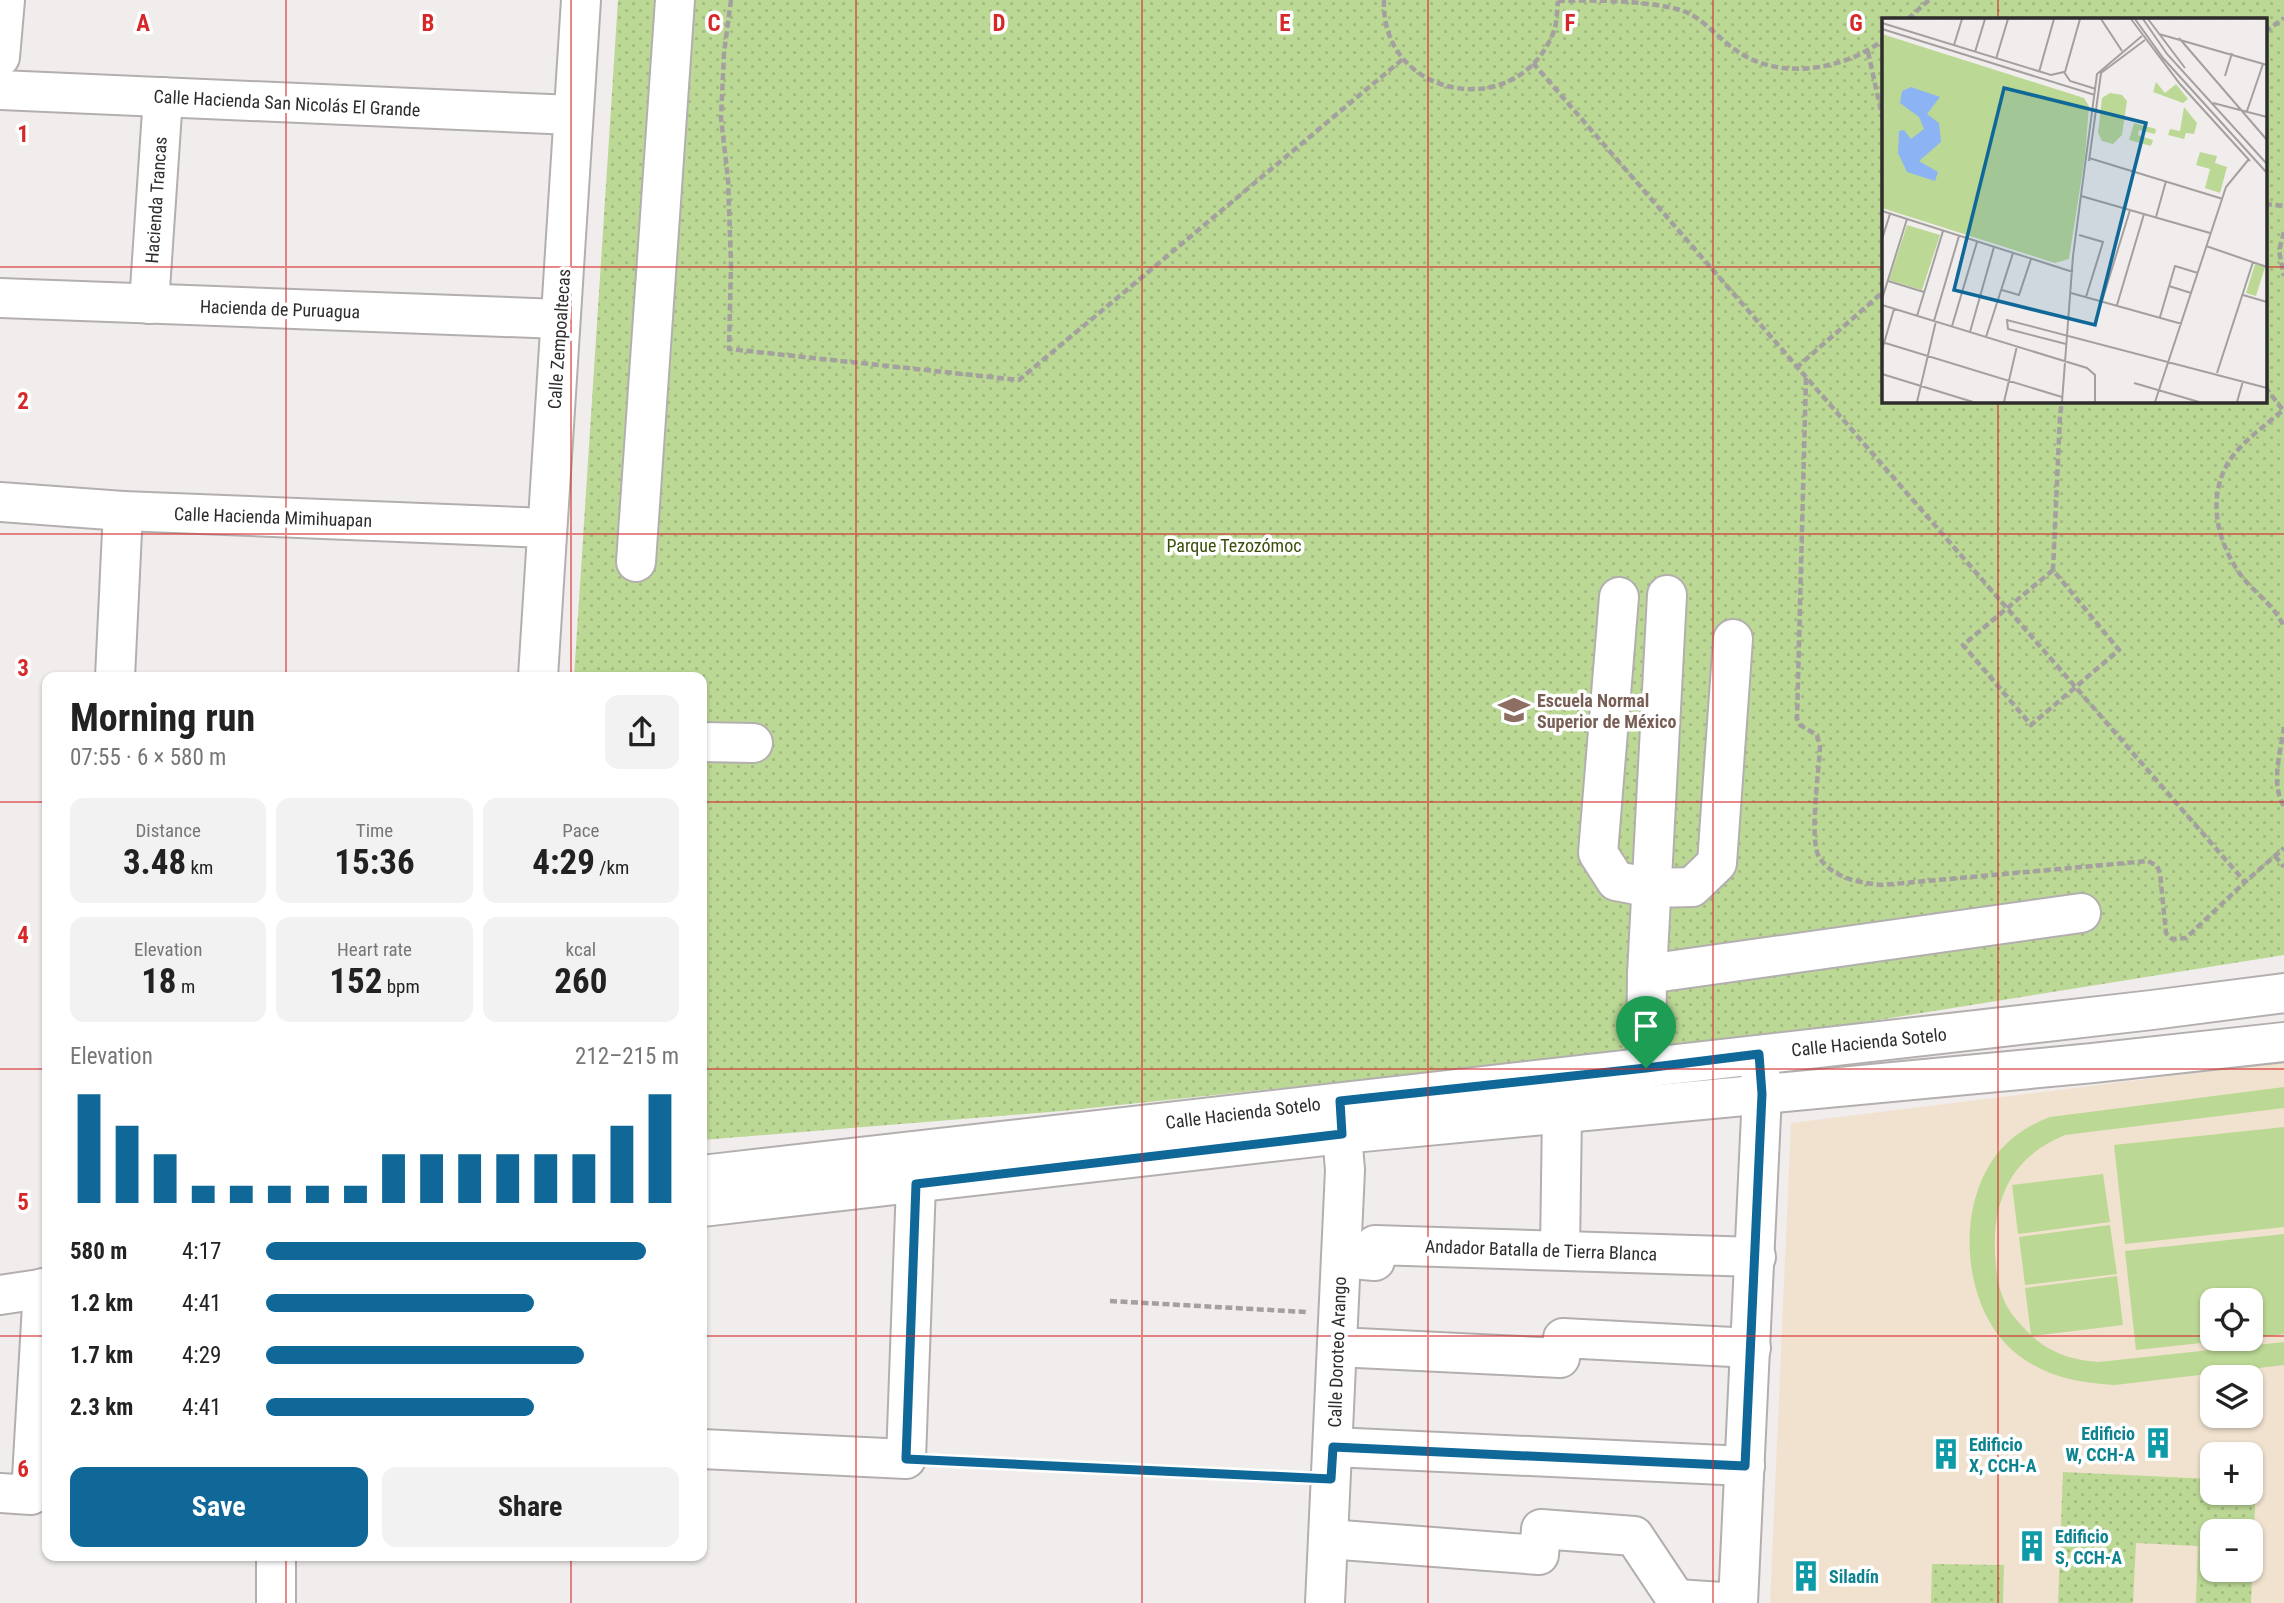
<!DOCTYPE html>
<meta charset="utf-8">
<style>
:root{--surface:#fff;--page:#f2f2f2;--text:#222;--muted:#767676;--accent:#0f6898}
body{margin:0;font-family:"Roboto Condensed",sans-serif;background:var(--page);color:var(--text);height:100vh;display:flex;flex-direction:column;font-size:26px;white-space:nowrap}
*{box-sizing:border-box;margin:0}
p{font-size:23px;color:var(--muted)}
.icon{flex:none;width:38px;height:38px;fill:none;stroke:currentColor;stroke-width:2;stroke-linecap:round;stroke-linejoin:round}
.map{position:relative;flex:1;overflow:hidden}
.panel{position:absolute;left:42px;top:672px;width:665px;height:889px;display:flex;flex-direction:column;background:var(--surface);border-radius:14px;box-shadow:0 2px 5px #0004}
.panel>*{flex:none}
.controls{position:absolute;left:2200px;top:1288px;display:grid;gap:14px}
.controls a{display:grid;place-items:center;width:63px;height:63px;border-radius:14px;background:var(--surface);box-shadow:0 2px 5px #0004;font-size:35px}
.pin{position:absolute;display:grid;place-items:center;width:60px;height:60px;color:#fff;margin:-72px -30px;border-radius:50% 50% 50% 0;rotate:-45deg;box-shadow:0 0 7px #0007}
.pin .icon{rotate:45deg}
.round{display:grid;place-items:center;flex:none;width:74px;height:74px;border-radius:14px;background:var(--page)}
.summary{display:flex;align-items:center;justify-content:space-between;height:119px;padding:0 28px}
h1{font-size:38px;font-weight:700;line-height:52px}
.figures{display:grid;grid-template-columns:repeat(3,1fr);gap:10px;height:119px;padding:7px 28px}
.figures div{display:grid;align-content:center;border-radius:14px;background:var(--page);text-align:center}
.figures b{font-size:35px;font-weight:700}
.figures small{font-size:19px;font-weight:400}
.figures p{font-size:19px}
.chart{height:196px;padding:14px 28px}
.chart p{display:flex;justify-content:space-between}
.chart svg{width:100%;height:126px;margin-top:7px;stroke:var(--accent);stroke-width:6}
.primary-button{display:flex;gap:14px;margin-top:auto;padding:14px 28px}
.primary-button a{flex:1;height:80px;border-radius:14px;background:var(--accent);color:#fff;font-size:28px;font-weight:700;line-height:80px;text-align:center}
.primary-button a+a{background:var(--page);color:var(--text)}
ul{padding:0 28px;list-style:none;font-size:23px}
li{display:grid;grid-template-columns:112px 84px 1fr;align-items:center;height:52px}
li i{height:18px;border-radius:9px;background:var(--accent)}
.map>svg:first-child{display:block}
.education{fill:#f1e2cf;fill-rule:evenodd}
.park{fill:url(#park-dots);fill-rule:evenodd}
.pitch{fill:#bcd895}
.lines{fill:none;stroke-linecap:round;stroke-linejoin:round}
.minor-casing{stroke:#b3afae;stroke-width:42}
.path{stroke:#a3a09f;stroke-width:4.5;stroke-dasharray:7 3.5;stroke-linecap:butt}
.minor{stroke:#fff;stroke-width:38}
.route-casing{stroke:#fff;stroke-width:14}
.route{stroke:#0f6898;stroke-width:9}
.grid{fill:none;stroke:#d62828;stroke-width:2;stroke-opacity:0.55}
.labels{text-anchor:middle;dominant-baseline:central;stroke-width:7;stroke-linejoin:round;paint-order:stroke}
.street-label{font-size:18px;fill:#2e2d2c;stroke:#fff}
.park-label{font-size:18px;fill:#394e0a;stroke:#fff}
.education-label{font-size:18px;font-weight:bold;fill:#785e54;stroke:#fff;text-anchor:start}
.culture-label{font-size:18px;font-weight:bold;fill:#0d838f;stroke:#fff;text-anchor:start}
.inset-road{fill:none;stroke:#a3a09f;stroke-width:2}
.view{fill:#0f6898;fill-opacity:0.15;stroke:#0f6898;stroke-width:3.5}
.inset-edge{fill:none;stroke:#2e2d2c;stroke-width:3.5}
.grid-label{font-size:23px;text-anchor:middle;font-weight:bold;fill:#d62828;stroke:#fff;stroke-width:7;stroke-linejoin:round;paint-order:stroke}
</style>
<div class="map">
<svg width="2284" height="1603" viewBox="0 0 2284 1603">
<defs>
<pattern id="park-dots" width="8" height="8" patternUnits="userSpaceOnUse" patternTransform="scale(1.75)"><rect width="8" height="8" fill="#bcd895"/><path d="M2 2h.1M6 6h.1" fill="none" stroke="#a2ba81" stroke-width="1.8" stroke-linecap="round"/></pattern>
</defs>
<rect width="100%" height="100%" fill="#f1edec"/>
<path class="education" d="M 2284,1062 L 2284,1603 L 1770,1603 L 1791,1123 ZM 2212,1300 L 2250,1300 L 2250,1339 L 2212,1339 ZM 2212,1377 L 2250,1377 L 2250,1416 L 2212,1416 ZM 2212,1454 L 2250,1454 L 2250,1493 L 2212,1493 ZM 2212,1531 L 2250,1531 L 2250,1570 L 2212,1570 Z"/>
<g class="park">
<path d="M 618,0 L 2284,0 L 2284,955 L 1772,1037 L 1062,1111 L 702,1140 L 702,677 L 574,677 ZM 1883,19 L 2265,19 L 2265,401 L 1883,401 Z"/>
<path d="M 2063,1472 L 2212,1479 L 2212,1493 L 2250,1493 L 2251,1481 L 2256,1481 L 2251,1603 L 2196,1603 L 2198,1546 L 2136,1543 L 2133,1603 L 2058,1603 ZM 2212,1531 L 2250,1531 L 2250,1570 L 2212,1570 Z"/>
<polygon points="1932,1564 2004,1565 2003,1603 1931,1603"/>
</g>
<g class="pitch">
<path d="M 2284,1087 L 2284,1108 L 2065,1135 C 2013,1156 1993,1197 1995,1252 C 1996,1266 1997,1282 2002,1295 C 2007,1311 2019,1323 2031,1335 L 2025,1288 L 2117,1276 L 2123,1325 L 2032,1336 C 2052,1354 2073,1360 2099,1362 L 2284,1342 L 2284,1365 L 2115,1385 C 2076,1383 2041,1376 2011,1349 C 1964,1306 1956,1214 1992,1161 C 2006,1140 2026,1126 2050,1117 Z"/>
<polygon points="2284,1127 2284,1227 2125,1244 2114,1145"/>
<polygon points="2103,1174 2110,1222 2018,1234 2012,1185"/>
<polygon points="2110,1225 2117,1274 2025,1285 2019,1237"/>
<polygon points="2284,1234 2284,1334 2251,1338 2250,1300 2212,1300 2212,1339 2239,1339 2136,1350 2125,1251"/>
</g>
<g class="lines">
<defs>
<g id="minor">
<polyline points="0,57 5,0"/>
<polyline points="0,90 573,115"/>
<polyline points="0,298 560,319"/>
<polyline points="149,304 163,97"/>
<polyline points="0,502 123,511 547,528"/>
<polyline points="636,562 675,0"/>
<polyline points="1619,597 1598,853 1616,881 1652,888 1692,887 1717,863 1733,639"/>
<polyline points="115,677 123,511"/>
<polyline points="538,677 581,0"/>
<polyline points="702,742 753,743"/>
<polyline points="1647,974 2081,913"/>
<polyline points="1646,1068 1647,974 1667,595"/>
<polyline points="702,1175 2152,1010 2284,993"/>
<polyline points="702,1207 1342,1134 2093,1063 2284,1042"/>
<polyline points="1560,1250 1562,1113"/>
<polyline points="1341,1258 1375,1261 1375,1245 1756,1257"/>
<polyline points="0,1295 47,1288"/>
<polyline points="1337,1347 1560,1358 1563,1338 1751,1348"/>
<polyline points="1333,1447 1745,1466"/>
<polyline points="702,1449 906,1459 916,1184"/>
<polyline points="0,1493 31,1495 43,1288"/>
<polyline points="1328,1539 1539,1555 1541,1529 1634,1536 1676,1599"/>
<polyline points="1676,1599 1738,1603"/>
<polyline points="276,1603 276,1556"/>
<polyline points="1325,1603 1345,1170 1340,1109"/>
<polyline points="1738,1603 1762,1094 1760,1070"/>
</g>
</defs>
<use href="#minor" class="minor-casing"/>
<g class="path">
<polyline points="731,0 724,53 721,118 728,179 731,264 729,349 1019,380 1404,58"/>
<path d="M 1384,0 C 1380,100 1522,125 1555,28 C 1557,20 1557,10 1558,1"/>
<path d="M 1558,1 C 1598,0 1642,0 1681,10 C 1702,17 1719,39 1737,51 C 1780,81 1844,70 1883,40"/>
<polyline points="1908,19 1929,0"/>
<polyline points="2265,32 2284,18"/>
<polyline points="1868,52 1883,120"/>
<polyline points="1533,63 2245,882 2284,848"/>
<polyline points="2265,204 2284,206"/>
<polyline points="2284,232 2279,251 2284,276"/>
<polyline points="1796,368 1883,292"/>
<path d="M 1806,378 L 1797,719 L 1800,725 L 1817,735 L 1820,747 C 1819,770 1809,840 1819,857 C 1832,878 1860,883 1882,885 L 2148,861 L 2157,866 L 2160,873 L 2166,933 L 2172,939 L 2186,938 L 2245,882"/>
<path d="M 2265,387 L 2283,410 C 2265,426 2241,442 2228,463 C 2206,500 2218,545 2243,578 C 2256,594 2276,607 2284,627"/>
<polyline points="2053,570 1963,645 2031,725 2119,650 2053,570 2060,416 2062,401"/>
<path d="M 2284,727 C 2281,751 2270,784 2284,806"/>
<polyline points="2275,856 2284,867"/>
<polyline points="1110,1301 1306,1312"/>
<polyline points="939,1461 1301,1478"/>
</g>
<use href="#minor" class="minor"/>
</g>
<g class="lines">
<defs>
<polygon id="route" points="1759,1054 1762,1094 1745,1466 1333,1447 1331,1479 906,1459 916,1184 1342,1134 1340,1101 1646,1068"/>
</defs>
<use href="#route" class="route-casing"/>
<use href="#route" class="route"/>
</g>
<path class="grid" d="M 286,0 L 286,677M 571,0 L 571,677M 856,0 L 856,1603M 1142,0 L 1142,1603M 1428,0 L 1428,1603M 1713,0 L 1713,1603M 1998,0 L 1998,19M 0,267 L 1883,267M 2265,267 L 2284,267M 1998,401 L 1998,1603M 0,534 L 2284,534M 0,802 L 47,802M 702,802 L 2284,802M 0,1069 L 47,1069M 702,1069 L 2284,1069M 0,1336 L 47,1336M 702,1336 L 2212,1336M 2250,1336 L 2284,1336M 286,1556 L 286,1603M 571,1556 L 571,1603"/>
<defs>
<symbol id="school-bare" viewBox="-9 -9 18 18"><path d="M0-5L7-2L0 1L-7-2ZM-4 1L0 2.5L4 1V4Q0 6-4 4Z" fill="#8d6e63" stroke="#fff" stroke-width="2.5" paint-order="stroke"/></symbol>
<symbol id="building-bare" viewBox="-9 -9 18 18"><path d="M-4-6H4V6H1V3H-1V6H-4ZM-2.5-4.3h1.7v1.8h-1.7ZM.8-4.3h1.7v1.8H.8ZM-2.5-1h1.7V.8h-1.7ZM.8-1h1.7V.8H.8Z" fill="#0f9aa8" stroke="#fff" stroke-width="2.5" paint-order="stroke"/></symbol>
</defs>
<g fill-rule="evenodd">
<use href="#school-bare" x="1492" y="688" width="44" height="44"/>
<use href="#building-bare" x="2136" y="1421" width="44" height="44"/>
<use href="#building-bare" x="1924" y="1432" width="44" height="44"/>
<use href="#building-bare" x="2010" y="1524" width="44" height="44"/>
<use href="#building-bare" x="1784" y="1554" width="44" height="44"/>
</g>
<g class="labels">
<g class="street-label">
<text transform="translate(287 103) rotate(3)">Calle Hacienda San Nicolás El Grande</text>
<text transform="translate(156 200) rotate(-86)">Hacienda Trancas</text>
<text transform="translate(280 309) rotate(2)">Hacienda de Puruagua</text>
<text transform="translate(559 339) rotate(-86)">Calle Zempoaltecas</text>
<text transform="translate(273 517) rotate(2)">Calle Hacienda Mimihuapan</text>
<text transform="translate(1869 1042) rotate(-6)">Calle Hacienda Sotelo</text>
<text transform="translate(1243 1113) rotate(-7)">Calle Hacienda Sotelo</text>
<text transform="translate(1541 1250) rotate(2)">Andador Batalla de Tierra Blanca</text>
<text transform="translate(1337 1352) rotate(-88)">Calle Doroteo Arango</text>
</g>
<g class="park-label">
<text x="1234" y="545">Parque Tezozómoc</text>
</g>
<g class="education-label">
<text x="1537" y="700">Escuela Normal<tspan x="1537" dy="21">Superior de México</tspan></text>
</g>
<g class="culture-label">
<text x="2135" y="1433" text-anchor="end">Edificio<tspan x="2135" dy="21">W, CCH-A</tspan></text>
<text x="1969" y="1444">Edificio<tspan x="1969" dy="21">X, CCH-A</tspan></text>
<text x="2055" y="1536">Edificio<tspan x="2055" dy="21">S, CCH-A</tspan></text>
<text x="1829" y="1576">Siladín</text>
</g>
</g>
<g transform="translate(1882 18)">
<rect width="385" height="385" fill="#f1edec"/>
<path d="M 0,16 L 202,80 L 207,88 L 203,138 L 187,241 L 173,245 L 0,190 ZM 274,64 L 283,75 L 294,66 L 306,81 L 301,85 L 271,74 ZM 302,89 L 315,105 L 312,116 L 304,115 L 302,121 L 286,117 L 288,111 L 298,113 ZM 252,105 L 274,111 L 273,116 L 257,112 L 256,117 L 271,122 L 269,128 L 247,122 ZM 318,134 L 335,138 L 333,145 L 345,149 L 338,175 L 323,170 L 328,151 L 314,147 ZM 25,207 L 58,217 L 40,272 L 7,262 ZM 373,246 L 383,249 L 374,278 L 364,275 Z" fill="#bcd895"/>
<path d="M 228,75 L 240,77 L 245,83 L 240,117 L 231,126 L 220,123 L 216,115 L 220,80 Z" fill="#bcd895"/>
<path d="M 29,69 L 58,79 L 45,96 L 57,105 L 59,124 L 37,143 L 56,154 L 53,163 L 25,154 L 16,135 L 17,113 L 22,112 L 29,121 L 42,111 L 37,99 L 18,85 L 20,73 Z" fill="#8cb3f3"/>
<path class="inset-road" d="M 219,1 L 240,33M 249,1 L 298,66 L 368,143M 253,1 L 281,40 L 385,155M 261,1 L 285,36 L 385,146M 266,1 L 303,50M 0,5 L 169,57 L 182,54 L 188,63 L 214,71M 0,11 L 213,77M 277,16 L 385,47M 297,20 L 385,122M 72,27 L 80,1M 93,34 L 103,1M 114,41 L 126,1M 157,54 L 172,1M 183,54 L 198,1M 343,58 L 350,35M 331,85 L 385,99M 365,93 L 381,46M 207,140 L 341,181M 207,143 L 219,55 L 263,22M 199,178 L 328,215M 0,193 L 191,254M 274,199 L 284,163M 197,217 L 221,224 L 204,279M 0,221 L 8,196M 324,228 L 385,249M 6,263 L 42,274M 287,268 L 309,275M 120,272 L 137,277 L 149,241M 189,275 L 300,306M 361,277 L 385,284M 0,281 L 25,201M 220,283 L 248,192M 0,287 L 205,350 L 213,357 L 213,384M 235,287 L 262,196M 35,298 L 61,213M 278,299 L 293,248 L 316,255M 52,303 L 77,218M 70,308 L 95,224M 88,314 L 112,229M 104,319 L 131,235M 0,324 L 180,379M 184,326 L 126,311 L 125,302 L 385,370M 0,332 L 12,291M 335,355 L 371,244M 0,356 L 91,384M 252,365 L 317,384M 35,384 L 54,303M 122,384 L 135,328M 180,384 L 191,238 L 215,56 L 260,18M 273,384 L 344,169 L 367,141M 355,384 L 361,363"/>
<path class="view" d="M 122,70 L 264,105 L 213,307 L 72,272 Z"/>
<rect width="385" height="385" class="inset-edge"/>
</g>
<g class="grid-label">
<text x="143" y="31">A</text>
<text x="428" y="31">B</text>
<text x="714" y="31">C</text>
<text x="999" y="31">D</text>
<text x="1285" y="31">E</text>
<text x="1570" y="31">F</text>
<text x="1856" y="31">G</text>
<text x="23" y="142">1</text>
<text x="23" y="409">2</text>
<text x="23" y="676">3</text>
<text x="23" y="943">4</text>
<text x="23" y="1210">5</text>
<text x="23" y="1477">6</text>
</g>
</svg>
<div class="controls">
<a><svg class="icon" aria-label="locate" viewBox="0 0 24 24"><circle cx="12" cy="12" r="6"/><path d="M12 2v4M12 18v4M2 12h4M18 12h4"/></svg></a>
<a><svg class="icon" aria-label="layers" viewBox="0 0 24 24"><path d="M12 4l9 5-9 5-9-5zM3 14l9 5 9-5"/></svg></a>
<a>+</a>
<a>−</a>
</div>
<div class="pin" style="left:1646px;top:1068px;background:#1e9e55"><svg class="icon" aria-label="arrive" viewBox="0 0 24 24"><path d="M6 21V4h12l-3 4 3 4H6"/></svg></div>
<section class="panel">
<div class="summary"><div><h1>Morning run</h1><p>07:55 · 6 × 580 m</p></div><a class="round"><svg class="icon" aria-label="share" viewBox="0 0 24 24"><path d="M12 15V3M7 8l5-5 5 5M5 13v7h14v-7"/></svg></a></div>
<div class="figures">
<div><p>Distance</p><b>3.48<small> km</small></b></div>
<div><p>Time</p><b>15:36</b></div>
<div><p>Pace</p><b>4:29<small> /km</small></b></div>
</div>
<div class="figures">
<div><p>Elevation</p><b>18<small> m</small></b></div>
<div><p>Heart rate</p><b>152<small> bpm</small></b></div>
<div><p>kcal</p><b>260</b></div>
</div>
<div class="chart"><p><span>Elevation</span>212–215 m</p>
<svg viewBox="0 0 160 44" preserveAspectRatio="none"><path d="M5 44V6M15 44V17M25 44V27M35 44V38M45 44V38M55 44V38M65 44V38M75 44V38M85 44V27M95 44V27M105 44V27M115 44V27M125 44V27M135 44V27M145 44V17M155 44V6"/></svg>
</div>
<ul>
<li><b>580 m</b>4:17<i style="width:92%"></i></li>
<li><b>1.2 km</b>4:41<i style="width:65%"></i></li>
<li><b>1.7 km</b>4:29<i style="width:77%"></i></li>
<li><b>2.3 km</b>4:41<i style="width:65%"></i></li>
</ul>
<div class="primary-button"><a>Save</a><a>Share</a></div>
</section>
</div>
